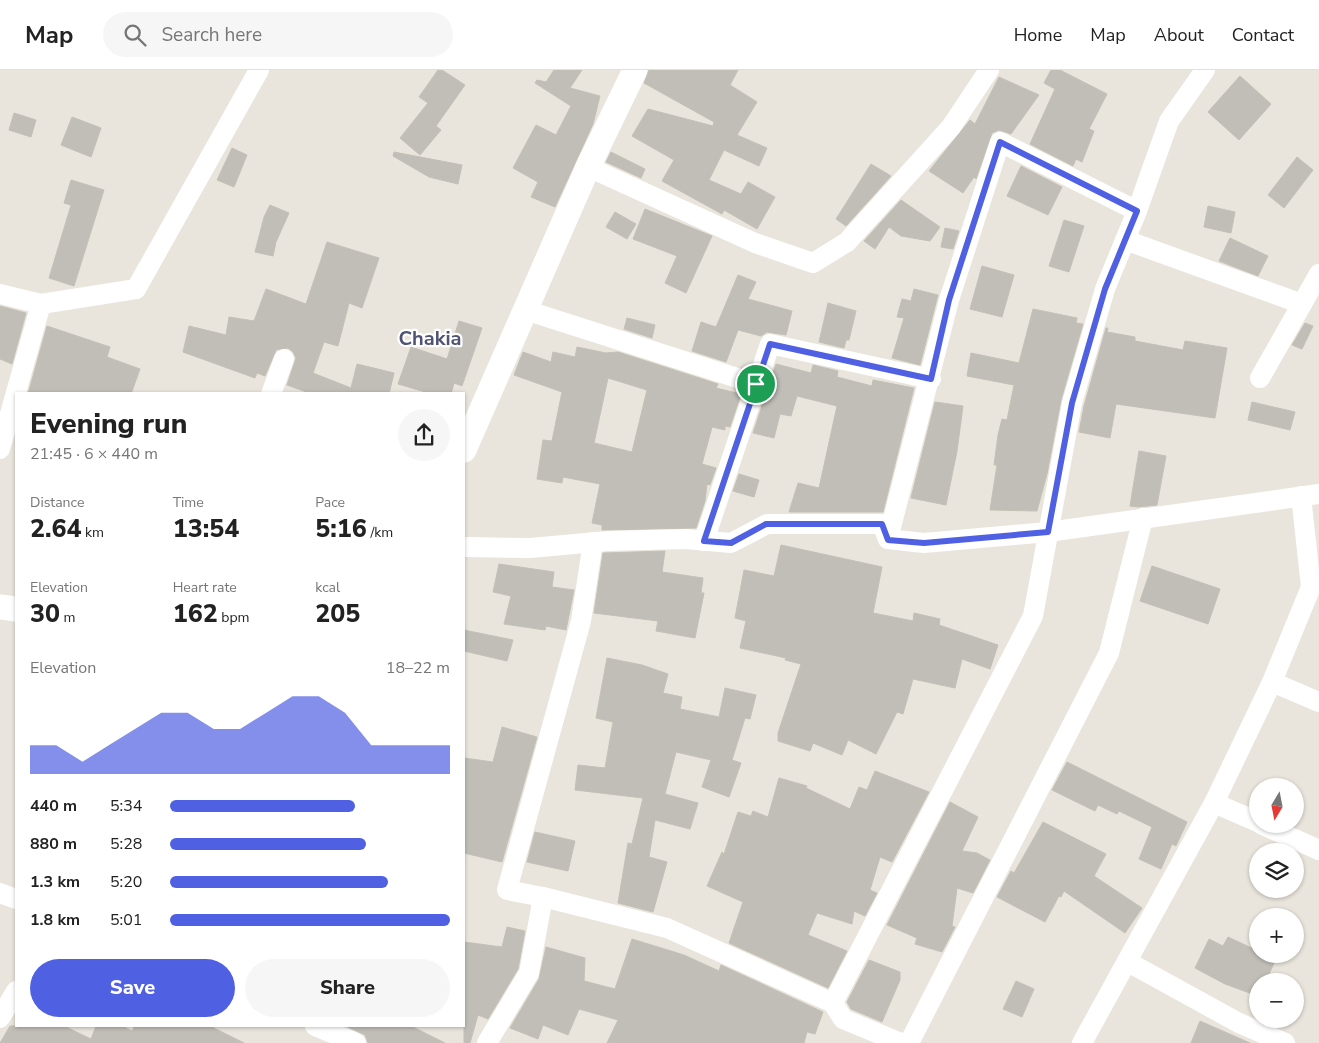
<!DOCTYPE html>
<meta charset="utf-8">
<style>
:root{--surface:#fff;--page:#f6f6f6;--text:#222;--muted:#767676;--line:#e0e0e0;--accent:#4f60e3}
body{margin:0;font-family:"Nunito Sans",sans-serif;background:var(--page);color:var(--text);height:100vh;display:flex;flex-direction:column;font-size:19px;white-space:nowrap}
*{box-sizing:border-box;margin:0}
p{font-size:16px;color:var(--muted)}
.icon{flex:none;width:28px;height:28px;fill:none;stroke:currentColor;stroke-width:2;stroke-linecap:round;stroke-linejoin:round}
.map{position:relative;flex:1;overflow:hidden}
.sheet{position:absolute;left:15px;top:322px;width:450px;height:635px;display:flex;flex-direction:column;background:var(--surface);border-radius:0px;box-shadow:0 1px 4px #0004}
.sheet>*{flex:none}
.needle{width:32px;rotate:190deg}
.buttons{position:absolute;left:1249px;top:708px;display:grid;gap:10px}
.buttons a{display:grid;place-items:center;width:55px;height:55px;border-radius:50%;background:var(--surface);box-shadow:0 1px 4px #0004;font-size:25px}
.pin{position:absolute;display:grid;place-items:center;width:42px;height:42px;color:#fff;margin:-21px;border:2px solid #fff;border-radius:50%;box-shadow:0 1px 5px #0007}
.round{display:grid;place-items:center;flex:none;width:52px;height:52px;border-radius:26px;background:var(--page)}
.headline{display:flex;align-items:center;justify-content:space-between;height:85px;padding:0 15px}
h1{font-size:28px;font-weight:800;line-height:38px}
.metrics{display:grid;grid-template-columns:repeat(3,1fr);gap:8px;height:85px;padding:5px 15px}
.metrics div{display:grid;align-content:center}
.metrics b{font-size:25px;font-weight:800}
.metrics small{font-size:14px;font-weight:400}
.metrics p{font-size:14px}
.chart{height:140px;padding:10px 15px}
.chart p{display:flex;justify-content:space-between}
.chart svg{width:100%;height:90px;margin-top:5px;fill:var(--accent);opacity:.7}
.action{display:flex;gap:10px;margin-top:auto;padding:10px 15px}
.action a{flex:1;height:58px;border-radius:30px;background:var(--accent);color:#fff;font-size:20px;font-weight:800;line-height:58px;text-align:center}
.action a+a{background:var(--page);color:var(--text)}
ul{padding:0 15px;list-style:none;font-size:16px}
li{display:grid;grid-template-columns:80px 60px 1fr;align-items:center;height:38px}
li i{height:12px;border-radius:6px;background:var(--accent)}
header{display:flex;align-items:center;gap:30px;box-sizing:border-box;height:70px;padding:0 25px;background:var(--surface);border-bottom:1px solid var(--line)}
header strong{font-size:24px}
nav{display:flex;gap:28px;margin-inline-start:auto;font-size:18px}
.search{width:350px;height:45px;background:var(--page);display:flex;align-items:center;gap:12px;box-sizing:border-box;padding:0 18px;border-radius:28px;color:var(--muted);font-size:19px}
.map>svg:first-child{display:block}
.building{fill:#c1beb8;stroke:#c4c0b6;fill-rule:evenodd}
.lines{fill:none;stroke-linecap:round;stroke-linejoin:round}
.minor{stroke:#fff;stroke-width:20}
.tertiary{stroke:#fff;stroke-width:25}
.route-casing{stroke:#fff;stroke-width:10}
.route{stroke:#4f60e3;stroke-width:6}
.labels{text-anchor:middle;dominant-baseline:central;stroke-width:4.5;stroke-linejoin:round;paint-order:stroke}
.district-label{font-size:20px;font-weight:bold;fill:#4f5373;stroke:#fff}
</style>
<header>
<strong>Map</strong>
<div class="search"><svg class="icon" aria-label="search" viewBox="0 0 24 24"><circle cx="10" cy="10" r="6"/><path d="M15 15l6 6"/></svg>Search here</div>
<nav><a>Home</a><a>Map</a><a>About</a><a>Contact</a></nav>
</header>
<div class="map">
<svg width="1319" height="973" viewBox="0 0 1319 973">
<rect width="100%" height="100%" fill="#e9e4dc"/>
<g class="building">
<polygon points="438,0 442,0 465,15 436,56 441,60 420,85 400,68 428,33 419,27"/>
<polygon points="554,0 582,0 570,18 600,26 593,54 555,137 531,127 538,112 513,98 536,55 556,65 571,36 535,13 537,10 546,12"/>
<polygon points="649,0 738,0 730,15 757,32 737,65 767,78 759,96 724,80 709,110 741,124 748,112 775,127 757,159 724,140 722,144 662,111 674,90 632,66 648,39 713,56 714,52 644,13"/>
<polygon points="1051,0 1060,0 1107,24 1089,59 1094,61 1082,92 1076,89 1073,96 1030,74 1055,19 1044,13"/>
<polygon points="1240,6 1271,34 1239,70 1208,42"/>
<polygon points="999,7 1039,25 1011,64 999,60 992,63 976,109 974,107 963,123 929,101 970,50 975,54"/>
<polygon points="14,43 36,50 31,67 9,60"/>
<polygon points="72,47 101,58 91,87 61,75"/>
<polygon points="232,78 247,85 234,117 217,110"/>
<polygon points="394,82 462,95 458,114 429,107 393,86"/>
<polygon points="611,82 645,99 641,108 606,92"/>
<polygon points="1297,87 1313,100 1284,138 1268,125"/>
<polygon points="871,94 891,106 846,156 836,149"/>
<polygon points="1021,96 1062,117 1048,145 1007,126"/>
<polygon points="71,110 104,120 74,216 49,208 71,135 64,133"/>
<polygon points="901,130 940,157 930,171 901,166 889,157 875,179 864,171"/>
<polygon points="270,135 289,143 276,172 273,186 255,182 264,147"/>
<polygon points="1208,136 1235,142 1231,163 1204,157"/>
<polygon points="645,139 712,166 686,223 665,213 677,186 633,169"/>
<polygon points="615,142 636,154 627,169 606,157"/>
<polygon points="1064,150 1084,156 1069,202 1049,196"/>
<polygon points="945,158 959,161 953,179 941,177"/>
<polygon points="1230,168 1268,186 1258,206 1219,191"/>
<polygon points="327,172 379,188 362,238 349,233 338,276 324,272 313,303 351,318 357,294 394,303 389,324 312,324 287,315 296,288 293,282 288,278 276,280 265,306 257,303 255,308 183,282 189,256 226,265 229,247 254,251 266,219 306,234"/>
<polygon points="982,196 1014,205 1002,247 970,239"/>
<polygon points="738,205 756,212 748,229 792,241 786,265 767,262 761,266 738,260 726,292 692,281 701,252 716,257"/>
<polygon points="914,219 938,225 920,295 892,288 904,248 897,247 902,229 911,231"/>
<polygon points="828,233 856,241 849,270 846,270 844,278 819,272"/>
<polygon points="0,236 26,243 12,294 0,289"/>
<polygon points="1033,239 1077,248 1076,253 1083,254 1061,330 1047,404 1037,441 990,440 997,395 994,395 998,365 1002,349 1007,350 1014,315 967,306 971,283 1019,293"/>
<polygon points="627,248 655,255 652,268 624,259"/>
<polygon points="459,251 482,258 462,316 454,313 451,324 432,324 398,314 411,277 447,289"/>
<polygon points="1305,253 1313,256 1302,279 1292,275"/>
<polygon points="47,256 110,277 107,287 140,299 131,324 28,324"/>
<polygon points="1106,258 1108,258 1107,262 1135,267 1135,271 1183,280 1185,271 1227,278 1215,348 1116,334 1110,368 1079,362 1084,336"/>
<path d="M 577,277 L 606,283 L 618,282 L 718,314 L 716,318 L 741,324 L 730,357 L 725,356 L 725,360 L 712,357 L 702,394 L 716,398 L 710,415 L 707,414 L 705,431 L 696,458 L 602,460 L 602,455 L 592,453 L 600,414 L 563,407 L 562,413 L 537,409 L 543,370 L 552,371 L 562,322 L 514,305 L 523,282 L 551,292 L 553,282 L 575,287 ZM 608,308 L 647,320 L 632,382 L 594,373 Z"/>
<polygon points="776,294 811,303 813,295 838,301 837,307 872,316 873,310 914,318 883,442 789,442 798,413 819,418 837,336 797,326 791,346 780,344 774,368 753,363"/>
<polygon points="935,332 963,336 957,381 946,435 911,428"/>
<polygon points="1252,332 1295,342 1290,360 1248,350"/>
<polygon points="1139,381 1166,386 1157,435 1138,437 1130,436"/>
<polygon points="739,404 759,410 754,427 733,421"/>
<polygon points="781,475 882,497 873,543 913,551 914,543 940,549 939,555 998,575 990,599 962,589 955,618 913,609 903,644 897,642 876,684 848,670 842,685 813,673 810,681 778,671 778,663 801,594 785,590 786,588 740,578 746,551 735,548 744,500 774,506"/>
<polygon points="665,481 662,502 703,508 701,523 704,523 695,568 656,561 658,551 594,543 603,483"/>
<polygon points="499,494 554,502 552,517 574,520 566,560 546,556 545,560 504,554 511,526 493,522"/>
<polygon points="1152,496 1220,519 1208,554 1140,531"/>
<polygon points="464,560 513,570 507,591 464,581"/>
<polygon points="607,588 642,595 668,604 663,623 682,627 680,639 719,647 725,618 756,625 750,649 745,648 732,690 741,693 729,727 702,717 711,690 676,682 665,724 698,733 690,759 655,750 649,787 667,792 653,842 618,833 628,773 632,774 643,728 575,720 578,695 605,698 613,652 596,648"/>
<polygon points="502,657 537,667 502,792 464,783 464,688 493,692"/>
<polygon points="1067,692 1187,752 1176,776 1172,774 1161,799 1139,789 1152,757 1119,741 1117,744 1098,735 1095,741 1052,720"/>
<polygon points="875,701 929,722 892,792 880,787 870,820 877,823 865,846 854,841 852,854 817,843 808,865 847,881 828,918 729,873 743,832 707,816 722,782 724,784 738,742 751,746 753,741 768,747 779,708 807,716 806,718 850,739 859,717 867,720"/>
<polygon points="950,732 978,747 962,781 977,783 990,790 973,823 957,818 952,856 955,857 942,882 915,874 917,868 887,855"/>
<polygon points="1043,752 1106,784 1094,806 1142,838 1125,863 1064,821 1061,827 1059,826 1045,852 997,827 1011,801 1014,803"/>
<polygon points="535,762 575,771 568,801 527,792"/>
<polygon points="507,857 525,861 518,899 488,949 478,945 470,973 464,973 464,872 502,877"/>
<polygon points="1228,867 1258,881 1258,884 1278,884 1266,911 1258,911 1258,926 1225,914 1195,898 1209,869 1223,876"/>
<polygon points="632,869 684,885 719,901 721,895 823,942 815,964 807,962 804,973 607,973 618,950 579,939 568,965 543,955 538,969 510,958 539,909 546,877 585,888 584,911 615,919"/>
<polygon points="869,890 900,902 900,910 882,952 851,939 847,932"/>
<polygon points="1016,911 1034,919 1022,947 1003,939"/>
<polygon points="1200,951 1250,973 1191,973"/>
<polygon points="10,956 64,956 91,969 96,956 122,956 132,961 135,956 210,956 244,973 0,973"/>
<polygon points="411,956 445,973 368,973 365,965 348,957"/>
</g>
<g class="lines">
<g class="minor">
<polyline points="588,97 755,173 813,193 847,172 951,57 989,0"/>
<polyline points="1125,170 1302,234"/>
<polyline points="0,224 41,234 0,379"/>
<polyline points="41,234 136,219 259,0"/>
<polyline points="525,240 756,314"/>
<polyline points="1260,308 1319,204"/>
<polyline points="271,324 284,289"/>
<polyline points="888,469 949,230 1000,72 1137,141"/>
<polyline points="704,471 770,274 931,309"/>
<polyline points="464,477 530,478 608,471 686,469 731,473 767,454 882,454 888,469 924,473 1048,462 1319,424"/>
<polyline points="1272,612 1319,632"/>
<polyline points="1214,733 1258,752"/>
<polyline points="1261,754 1319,780"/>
<polyline points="0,823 16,829"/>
<polyline points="543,827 667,858 833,933 843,949 901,973"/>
<polyline points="1128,892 1239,953 1285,973"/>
<polyline points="833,933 1033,546 1072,333 1105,219 1137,141 1169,51 1205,0"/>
<polyline points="0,948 16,921"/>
<polyline points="315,956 356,973"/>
<polyline points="487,973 529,903 543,827 507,820 581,551 593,472"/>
<polyline points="909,973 1109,583 1143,448"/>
<polyline points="1082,973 1214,733 1272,612 1311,517 1301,426"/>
</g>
<g class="tertiary">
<polyline points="464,380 588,97 635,0"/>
<polyline points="0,537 16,539"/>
</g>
</g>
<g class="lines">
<defs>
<polygon id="route" points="1000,72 1137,141 1105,219 1072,333 1048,462 924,473 888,470 882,454 766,454 731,473 704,471 770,274 931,309 949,230"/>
</defs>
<use href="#route" class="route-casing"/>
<use href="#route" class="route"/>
</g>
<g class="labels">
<g class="district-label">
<text x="430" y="268">Chakia</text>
</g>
</g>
</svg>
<div class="buttons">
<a><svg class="needle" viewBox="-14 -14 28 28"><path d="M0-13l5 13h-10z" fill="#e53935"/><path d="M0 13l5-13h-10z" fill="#767676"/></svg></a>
<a><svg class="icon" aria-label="layers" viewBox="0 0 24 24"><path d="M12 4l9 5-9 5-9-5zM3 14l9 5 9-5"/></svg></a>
<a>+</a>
<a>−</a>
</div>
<div class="pin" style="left:756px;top:314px;background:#1e9e55"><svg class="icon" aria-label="arrive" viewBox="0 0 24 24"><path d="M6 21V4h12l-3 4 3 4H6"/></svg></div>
<section class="sheet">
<div class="headline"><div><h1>Evening run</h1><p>21:45 · 6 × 440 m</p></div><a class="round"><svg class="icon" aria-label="share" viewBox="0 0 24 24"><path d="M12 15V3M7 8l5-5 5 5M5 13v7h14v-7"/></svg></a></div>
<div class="metrics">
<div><p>Distance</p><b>2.64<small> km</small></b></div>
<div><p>Time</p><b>13:54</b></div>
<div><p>Pace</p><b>5:16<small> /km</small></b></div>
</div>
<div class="metrics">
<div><p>Elevation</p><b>30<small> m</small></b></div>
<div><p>Heart rate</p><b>162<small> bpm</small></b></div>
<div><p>kcal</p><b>205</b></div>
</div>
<div class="chart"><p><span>Elevation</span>18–22 m</p>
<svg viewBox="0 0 160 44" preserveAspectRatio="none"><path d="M0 44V30L10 30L20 38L30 30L40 22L50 14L60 14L70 22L80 22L90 14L100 6L110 6L120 14L130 30L140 30L150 30L160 30V44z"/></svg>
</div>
<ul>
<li><b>440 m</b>5:34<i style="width:66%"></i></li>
<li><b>880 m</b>5:28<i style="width:70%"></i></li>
<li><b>1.3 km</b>5:20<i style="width:78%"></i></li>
<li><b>1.8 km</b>5:01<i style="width:100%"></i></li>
</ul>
<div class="action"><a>Save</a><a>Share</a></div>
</section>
</div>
